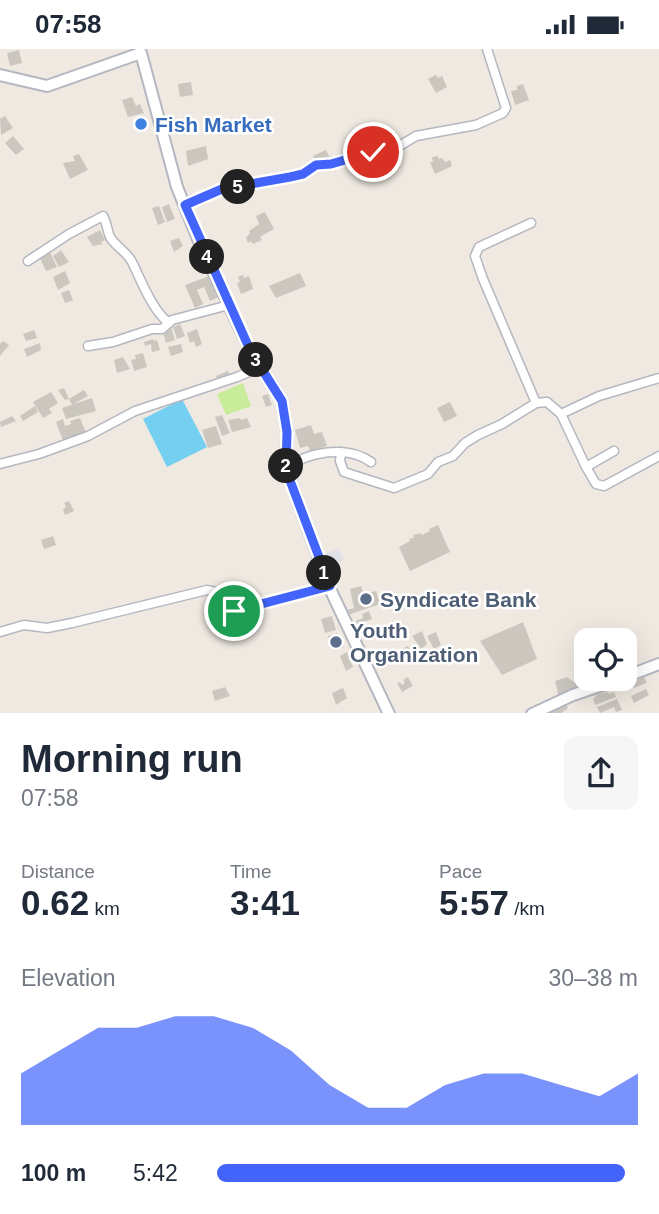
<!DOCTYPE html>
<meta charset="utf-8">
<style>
:root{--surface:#fff;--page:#f6f6f7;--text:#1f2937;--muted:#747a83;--accent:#4264fb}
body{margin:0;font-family:Arial,sans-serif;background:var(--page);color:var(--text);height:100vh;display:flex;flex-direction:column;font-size:26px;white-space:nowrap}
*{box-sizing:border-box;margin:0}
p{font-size:23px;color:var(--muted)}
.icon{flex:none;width:38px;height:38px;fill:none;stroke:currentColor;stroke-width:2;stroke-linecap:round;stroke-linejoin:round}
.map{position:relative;height:664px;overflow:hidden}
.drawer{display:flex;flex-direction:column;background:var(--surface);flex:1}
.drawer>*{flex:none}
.fabs{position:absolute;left:574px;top:579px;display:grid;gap:14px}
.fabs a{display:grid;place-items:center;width:63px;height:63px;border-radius:14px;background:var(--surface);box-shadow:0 7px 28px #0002;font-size:35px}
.pin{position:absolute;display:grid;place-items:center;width:60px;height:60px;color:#fff;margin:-30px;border:4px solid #fff;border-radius:50%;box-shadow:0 2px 7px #0007}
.km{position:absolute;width:35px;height:35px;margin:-18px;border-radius:50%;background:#222;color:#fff;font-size:19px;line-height:35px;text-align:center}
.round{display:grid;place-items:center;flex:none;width:74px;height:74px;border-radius:14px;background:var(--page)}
.summary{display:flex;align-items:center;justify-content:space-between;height:119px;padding:0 21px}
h1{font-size:38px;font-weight:700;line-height:52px}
.figures{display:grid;grid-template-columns:repeat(3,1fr);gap:10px;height:119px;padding:7px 21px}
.figures div{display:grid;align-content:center}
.figures b{font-size:35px;font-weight:700}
.figures small{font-size:19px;font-weight:400}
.figures p{font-size:19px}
.chart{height:196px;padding:14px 21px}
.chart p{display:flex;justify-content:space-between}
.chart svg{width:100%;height:126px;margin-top:7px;fill:var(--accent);opacity:.7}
ul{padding:0 21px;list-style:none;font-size:23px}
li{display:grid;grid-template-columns:112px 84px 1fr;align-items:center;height:52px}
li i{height:18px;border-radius:9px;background:var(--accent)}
.status{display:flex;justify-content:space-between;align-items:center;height:49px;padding:0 35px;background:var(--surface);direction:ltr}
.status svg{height:19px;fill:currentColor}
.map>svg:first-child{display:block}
.industrial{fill:#e3e1e8}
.pitch{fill:#c9ec9a}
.water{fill:#75cff0}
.building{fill:#cbc7bf}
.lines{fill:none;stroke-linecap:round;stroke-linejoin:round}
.street-casing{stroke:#b4b7c1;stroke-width:11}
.secondary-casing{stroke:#b4b7c1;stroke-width:14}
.street{stroke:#fff;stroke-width:8}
.secondary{stroke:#fff;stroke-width:10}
.route-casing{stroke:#fff;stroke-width:14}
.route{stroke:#4264fb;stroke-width:9}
.shop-dot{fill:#3f7fe0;stroke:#fff;stroke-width:2.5}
.service-dot{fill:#5c6f8a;stroke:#fff;stroke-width:2.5}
.labels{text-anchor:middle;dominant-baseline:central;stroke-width:5;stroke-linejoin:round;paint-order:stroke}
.shop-label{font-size:21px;font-weight:bold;fill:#366cbe;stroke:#fff;text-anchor:start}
.service-label{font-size:21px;font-weight:bold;fill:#4e5e75;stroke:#fff;text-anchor:start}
</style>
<div class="status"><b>07:58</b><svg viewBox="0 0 49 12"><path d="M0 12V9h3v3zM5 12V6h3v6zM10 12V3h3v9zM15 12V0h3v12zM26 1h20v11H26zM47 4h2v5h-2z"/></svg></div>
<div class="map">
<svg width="659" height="665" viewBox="0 0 659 665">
<rect width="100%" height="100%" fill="#efe9e1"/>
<polygon class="industrial" points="339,499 344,511 327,518 322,506"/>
<polygon class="pitch" points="243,334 251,357 226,366 217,345"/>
<polygon class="water" points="182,350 207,398 167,418 143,370"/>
<g class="building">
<polygon points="19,1 22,14 10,17 7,4"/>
<polygon points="436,26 438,29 442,27 447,38 436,44 428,30"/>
<polygon points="191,33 193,46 180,48 178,35"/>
<polygon points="523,35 529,51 515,56 511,42 517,41 517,37"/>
<polygon points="132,48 136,57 140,55 144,64 128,68 122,51"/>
<polygon points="5,67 13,79 1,86 0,70"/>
<polygon points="13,87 24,100 16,106 5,94"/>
<polygon points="206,97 208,110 188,117 186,102"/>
<polygon points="326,101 330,109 316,116 313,107"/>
<polygon points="79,105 88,121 70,130 63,114 75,112 73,107"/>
<polygon points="438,107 439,110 442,109 445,113 450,111 452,117 435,125 430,113 433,113 432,108"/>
<polygon points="169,155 175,170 167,173 162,158"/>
<polygon points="159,157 165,173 158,176 152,159"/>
<polygon points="265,163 274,180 260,188 262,191 253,195 251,192 248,194 246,189 250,184 249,182 259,175 256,167"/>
<polygon points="100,181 105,191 101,193 103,195 93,197 87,188"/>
<polygon points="179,189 183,197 174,203 170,192"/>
<polygon points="61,201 69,213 59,218 53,207"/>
<polygon points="50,203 57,218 46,222 40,209"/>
<polygon points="65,222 70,234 58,241 53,228"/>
<polygon points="300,224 306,237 276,249 269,237"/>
<polygon points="243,226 244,229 249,227 253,240 241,245 237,234 240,233 238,228"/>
<polygon points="209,227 219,248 210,252 204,238 197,241 203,255 195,259 185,236"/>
<polygon points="69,241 73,251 65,254 61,244"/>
<polygon points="180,275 185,287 177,290 173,278"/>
<polygon points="171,278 175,291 166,294 162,280"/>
<polygon points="197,280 202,295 196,298 194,292 190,294 187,284"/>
<polygon points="34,281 37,289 26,292 23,285"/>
<polygon points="153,290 154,292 157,291 160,301 152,303 151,295 145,297 144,293"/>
<polygon points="3,292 9,296 0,307 0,295"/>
<polygon points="40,294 41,301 27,308 24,300"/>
<polygon points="181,295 183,303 171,307 168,298"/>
<polygon points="143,304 147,318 134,322 131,311 136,310 135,306"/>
<polygon points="123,308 130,320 117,324 114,311"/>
<polygon points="228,322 231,330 219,334 216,327"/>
<polygon points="64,339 69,350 65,351 58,341"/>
<polygon points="84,341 88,347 72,356 69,350"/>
<polygon points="51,343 58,354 49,360 52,364 43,369 33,353"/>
<polygon points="268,345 272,356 266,358 262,347"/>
<polygon points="92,349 96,362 66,370 62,359"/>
<polygon points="450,353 457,367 444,373 437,359"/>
<polygon points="35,357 38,363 23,372 20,367"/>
<polygon points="222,366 230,384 222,387 215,368"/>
<polygon points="12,367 16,372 1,378 0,373"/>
<polygon points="80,369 86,384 63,392 56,373 63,370 65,377 71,375 70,372"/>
<polygon points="240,369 241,371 247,369 251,378 232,383 228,371"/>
<polygon points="311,376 314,385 322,383 327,397 310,402 308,397 300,399 295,381"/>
<polygon points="216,377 222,395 208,399 202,381"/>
<polygon points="69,452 74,462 65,466 63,460 66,458 64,454"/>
<polygon points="438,476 450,503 410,522 399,498 410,492 409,490 414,489 413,486 421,484 422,486 430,482 429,480"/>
<polygon points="53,487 56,496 44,500 41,491"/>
<polygon points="361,537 364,545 376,542 380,555 348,566 347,561 354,559 350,540"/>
<polygon points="369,562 372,570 357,575 356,572 363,569 362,565"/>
<polygon points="332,567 336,581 325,584 321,570"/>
<polygon points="523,573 537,610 502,626 480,592"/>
<polygon points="422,582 427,595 421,600 412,587"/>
<polygon points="436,583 441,596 434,600 427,587"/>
<polygon points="337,584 344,598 335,602 328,587"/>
<polygon points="408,597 414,611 405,615 397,608 401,608 399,601"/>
<polygon points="347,603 353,618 346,622 340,607"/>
<polygon points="408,628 413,637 402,643 397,634 400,633 402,636 405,633 403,631"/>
<polygon points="567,628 575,634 577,633 578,640 559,649 555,632"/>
<polygon points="644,628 647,634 634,639 631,634"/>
<polygon points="225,638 230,647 215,652 212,642"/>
<polygon points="343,639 347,649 336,656 332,644"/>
<polygon points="646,640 649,646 634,654 631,647"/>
<polygon points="608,643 609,645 614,643 616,648 595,656 593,650 598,645"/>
<polygon points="617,650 622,661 616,663 614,658 600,664 597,658"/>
<polygon points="564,652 568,659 560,665 545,665"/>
</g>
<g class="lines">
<defs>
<g id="street">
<polyline points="185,156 222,140 290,128 303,125 316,116 356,109 401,96 416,87 476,76 503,64 506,59 487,0"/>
<polyline points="531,174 479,198 475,207 483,230 536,354"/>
<path d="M 28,212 L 69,185 L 103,167 C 107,174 107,181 110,188 C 115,197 127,203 132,213 C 141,231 152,261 169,274"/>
<polyline points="88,297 113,293 152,280 162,280 172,271 229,256"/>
<polyline points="561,365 599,347 659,329"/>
<polyline points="341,403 340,412 344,423 394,439 428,425 438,413 453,407 465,394 478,386 502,375 536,354 547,353 561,365 586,418 614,402"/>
<polyline points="0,415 39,405 88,387 135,362 237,328 254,321 259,316"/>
<polyline points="586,418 596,435 604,437 659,407"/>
<path d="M 286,420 C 307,402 348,396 371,413"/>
<polyline points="0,583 24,576 47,579 72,574 207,541 216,543 226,559 234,562 330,537"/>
</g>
<g id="secondary">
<polyline points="0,26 47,37 141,4 177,138 198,190 251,303 282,352 287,383 286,420 331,542 389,665"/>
<polyline points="625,628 659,615"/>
<polyline points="532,665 573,646 620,630"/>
</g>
</defs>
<use href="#street" class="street-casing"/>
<use href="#secondary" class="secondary-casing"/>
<use href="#street" class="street"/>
<use href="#secondary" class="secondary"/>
</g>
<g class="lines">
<defs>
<polyline id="route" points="234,562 330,537 286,421 287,383 282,352 251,303 185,156 222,140 290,128 303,125 316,116 331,115 373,103"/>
</defs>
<use href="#route" class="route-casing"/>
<use href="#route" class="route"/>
</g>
<circle class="shop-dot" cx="141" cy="75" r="7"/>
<g class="service-dot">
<circle cx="366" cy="550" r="7"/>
<circle cx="336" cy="593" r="7"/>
</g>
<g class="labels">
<g class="shop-label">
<text x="155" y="75">Fish Market</text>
</g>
<g class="service-label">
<text x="380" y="550">Syndicate Bank</text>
<text x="350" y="581">Youth<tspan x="350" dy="24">Organization</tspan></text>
</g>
</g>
</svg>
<div class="fabs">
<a><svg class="icon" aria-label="locate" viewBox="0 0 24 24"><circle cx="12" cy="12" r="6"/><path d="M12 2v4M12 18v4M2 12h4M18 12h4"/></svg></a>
</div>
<div class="pin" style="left:234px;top:562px;background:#1e9e55"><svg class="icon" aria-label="arrive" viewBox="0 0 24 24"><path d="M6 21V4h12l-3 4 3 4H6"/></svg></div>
<div class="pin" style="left:373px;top:103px;background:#d93025"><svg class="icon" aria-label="check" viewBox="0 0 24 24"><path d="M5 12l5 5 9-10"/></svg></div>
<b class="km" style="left:324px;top:524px">1</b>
<b class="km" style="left:286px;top:417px">2</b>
<b class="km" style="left:256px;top:311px">3</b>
<b class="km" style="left:207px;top:208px">4</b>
<b class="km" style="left:238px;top:138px">5</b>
</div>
<section class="drawer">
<div class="summary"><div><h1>Morning run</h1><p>07:58</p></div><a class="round"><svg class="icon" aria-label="share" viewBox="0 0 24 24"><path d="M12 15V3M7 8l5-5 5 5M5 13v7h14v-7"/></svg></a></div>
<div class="figures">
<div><p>Distance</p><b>0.62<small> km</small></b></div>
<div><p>Time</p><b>3:41</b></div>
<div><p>Pace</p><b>5:57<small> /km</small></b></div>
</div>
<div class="chart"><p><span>Elevation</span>30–38 m</p>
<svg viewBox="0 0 160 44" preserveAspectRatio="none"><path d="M0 44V26L10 18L20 10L30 10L40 6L50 6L60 10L70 18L80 30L90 38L100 38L110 30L120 26L130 26L140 30L150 34L160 26V44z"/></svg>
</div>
<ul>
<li><b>100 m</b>5:42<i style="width:97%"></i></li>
</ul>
</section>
